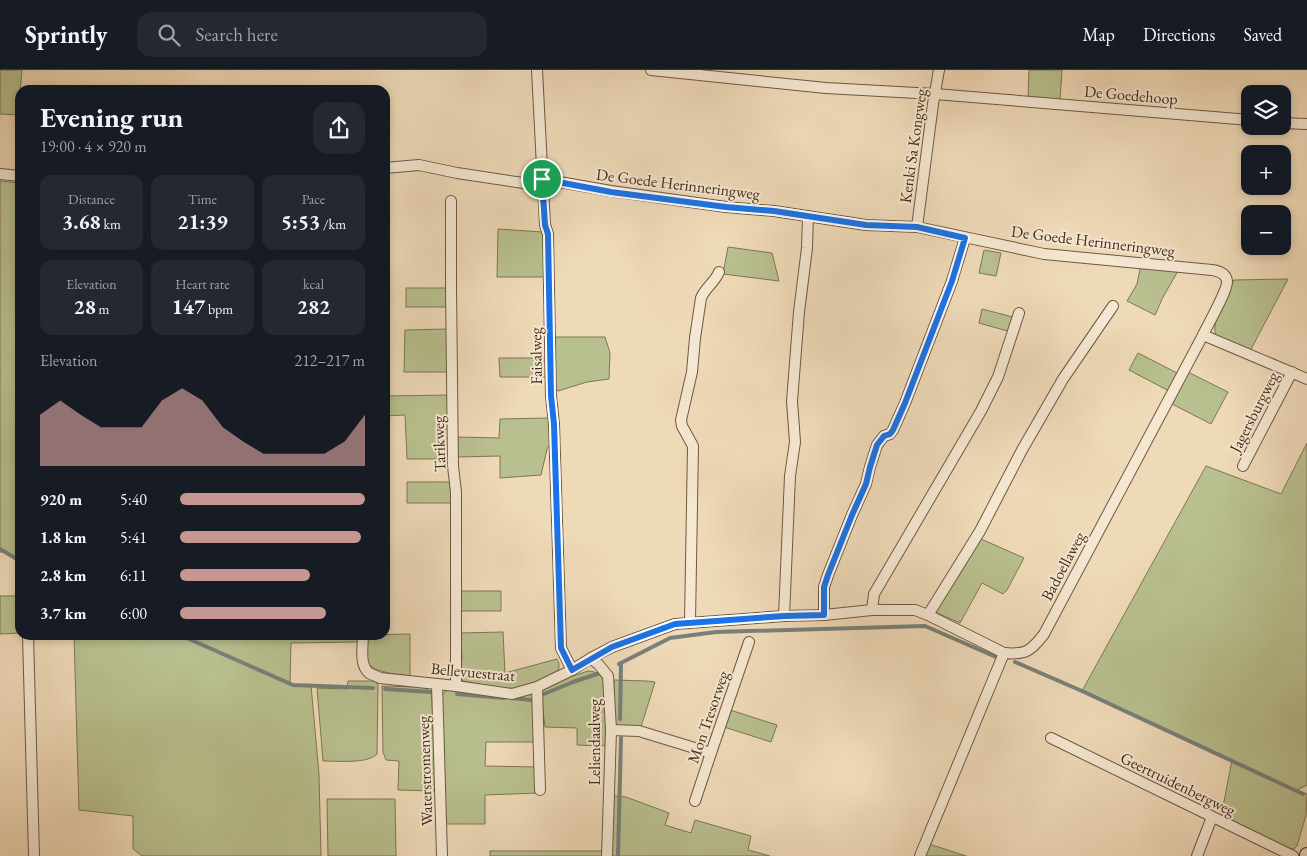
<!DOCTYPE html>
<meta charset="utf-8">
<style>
:root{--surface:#171b24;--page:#242831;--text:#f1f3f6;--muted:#9ea1a6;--line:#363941;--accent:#c59692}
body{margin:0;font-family:"EB Garamond",serif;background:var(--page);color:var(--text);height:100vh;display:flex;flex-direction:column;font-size:19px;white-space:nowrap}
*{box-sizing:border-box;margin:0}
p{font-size:16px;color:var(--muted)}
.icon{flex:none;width:28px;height:28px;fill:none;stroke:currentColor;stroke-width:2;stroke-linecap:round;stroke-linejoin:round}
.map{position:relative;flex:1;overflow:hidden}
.panel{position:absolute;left:15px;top:15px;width:375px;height:555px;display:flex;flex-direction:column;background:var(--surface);border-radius:15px;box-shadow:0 2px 8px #0003}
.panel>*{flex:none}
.fabs{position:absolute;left:1241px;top:15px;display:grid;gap:10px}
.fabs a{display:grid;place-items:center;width:50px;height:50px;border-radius:10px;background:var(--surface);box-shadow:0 2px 8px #0003;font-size:25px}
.pin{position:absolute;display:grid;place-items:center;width:42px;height:42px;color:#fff;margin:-21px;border:2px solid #fff;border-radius:50%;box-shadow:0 1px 5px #0007}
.round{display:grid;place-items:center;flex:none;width:52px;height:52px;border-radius:15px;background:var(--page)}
.head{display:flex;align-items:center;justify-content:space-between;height:85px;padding:0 25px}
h1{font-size:28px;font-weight:700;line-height:38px}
.stats{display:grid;grid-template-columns:repeat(3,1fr);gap:8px;height:85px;padding:5px 25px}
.stats div{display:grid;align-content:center;border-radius:12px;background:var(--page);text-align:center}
.stats b{font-size:21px;font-weight:700}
.stats small{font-size:14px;font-weight:400}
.stats p{font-size:14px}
.chart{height:140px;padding:10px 25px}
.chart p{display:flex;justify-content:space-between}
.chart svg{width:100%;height:90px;margin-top:5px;fill:var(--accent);opacity:.7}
ul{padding:0 25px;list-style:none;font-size:16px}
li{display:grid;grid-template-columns:80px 60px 1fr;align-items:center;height:38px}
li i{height:12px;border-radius:6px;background:var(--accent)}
header{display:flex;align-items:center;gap:30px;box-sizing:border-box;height:70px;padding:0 25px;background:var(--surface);border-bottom:1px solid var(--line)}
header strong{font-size:24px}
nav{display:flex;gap:28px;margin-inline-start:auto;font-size:18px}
.search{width:350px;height:45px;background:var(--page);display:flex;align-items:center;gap:12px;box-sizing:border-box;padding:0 18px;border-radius:15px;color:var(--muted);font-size:19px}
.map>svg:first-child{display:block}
.grass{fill:#b9c08f;stroke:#7e7656}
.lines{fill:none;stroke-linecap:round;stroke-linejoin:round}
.stream{stroke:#79807a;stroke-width:4}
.minor-casing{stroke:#6e5844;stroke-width:12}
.secondary-casing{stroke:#432d1d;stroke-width:16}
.minor{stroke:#f5e7d1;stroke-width:10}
.secondary{stroke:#f5e7d1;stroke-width:14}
.route-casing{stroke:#fff;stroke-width:10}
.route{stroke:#1a73e8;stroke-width:6}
.labels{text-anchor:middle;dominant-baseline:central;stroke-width:4;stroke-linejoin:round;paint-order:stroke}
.street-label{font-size:16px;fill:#432d1d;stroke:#f5e7d1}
</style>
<header>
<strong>Sprintly</strong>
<div class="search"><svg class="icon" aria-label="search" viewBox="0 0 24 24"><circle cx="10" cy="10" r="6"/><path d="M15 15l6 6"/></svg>Search here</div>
<nav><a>Map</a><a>Directions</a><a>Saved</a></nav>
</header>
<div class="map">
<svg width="1307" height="786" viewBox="0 0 1307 786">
<rect width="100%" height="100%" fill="#efdab8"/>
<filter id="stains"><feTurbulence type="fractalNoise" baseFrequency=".004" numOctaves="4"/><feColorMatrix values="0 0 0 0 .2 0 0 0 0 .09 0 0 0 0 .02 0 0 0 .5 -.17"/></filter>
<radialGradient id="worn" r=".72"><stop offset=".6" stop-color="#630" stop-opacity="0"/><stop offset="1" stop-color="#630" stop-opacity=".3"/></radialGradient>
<g class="grass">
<polygon points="0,0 22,0 18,45 0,44"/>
<polygon points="1029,0 1062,0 1060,31 1028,28"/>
<polygon points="0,111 20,113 20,491 5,482 0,482"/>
<polygon points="498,159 543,162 544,207 497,207"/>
<polygon points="728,177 772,183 779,211 723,204"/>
<polygon points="984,180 1001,183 996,206 979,203"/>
<polygon points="1141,197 1178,201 1163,227 1155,245 1127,231 1137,214 1140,199"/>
<path d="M 1288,209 L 1250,281 L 1216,265 C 1210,254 1228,222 1234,210 Z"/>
<rect x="406" y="218" width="40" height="19"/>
<polygon points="982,239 1017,248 1011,262 979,253"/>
<polygon points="448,259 449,302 404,302 405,260"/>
<polygon points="555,267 605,267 610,283 609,309 587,312 558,321 555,317"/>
<polygon points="1138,283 1179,304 1169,321 1129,300"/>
<polygon points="499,288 545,288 546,307 500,307"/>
<polygon points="1188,302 1228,322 1211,354 1172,334"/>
<polygon points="449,325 449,389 407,389 405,345 385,346 385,326"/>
<polygon points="549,348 552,372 547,379 541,405 500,408 500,386 457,387 458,367 499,368 500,349"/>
<polygon points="1307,373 1307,715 1297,720 1307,724 1306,745 1297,776 1294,779 1289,779 1221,747 1232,690 1082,621 1206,396 1281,424"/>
<polygon points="407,412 450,412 452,418 452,433 407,433"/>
<polygon points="981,469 1024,488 1007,520 1003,524 982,513 960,553 935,542"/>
<polygon points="461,521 501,521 501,541 460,541"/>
<polygon points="0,526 20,526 20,563 0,564"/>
<path d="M 503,562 L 505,603 L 557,589 C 559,593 560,596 558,600 C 553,612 513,620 501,619 C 488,617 476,613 463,611 L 461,608 L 460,604 L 462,587 L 460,563 Z"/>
<path d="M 410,564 L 410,606 C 398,604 370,603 367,590 C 365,582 366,573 366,565 Z"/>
<polygon points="74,565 358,565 358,572 291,573 290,613 293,615 311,615 319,705 321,786 142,786 133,779 133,746 79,740"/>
<path d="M 588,601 C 598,602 601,604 605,613 L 606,675 L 602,676 L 577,675 L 577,658 L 545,657 L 542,632 L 542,620 L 552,613 Z"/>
<polygon points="614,610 647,611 655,612 641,657 618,656 616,654 614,650"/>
<path d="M 348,611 L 373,611 L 377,613 L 378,616 L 377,684 C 368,694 337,691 323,691 L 317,618 L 347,619 Z"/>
<polygon points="382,616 421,617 427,619 432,625 435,721 398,720 399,691 386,690 383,682"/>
<polygon points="448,620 514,627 534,624 539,672 486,672 485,696 539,697 539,723 485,725 485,754 446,754 442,624"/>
<polygon points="730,640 777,655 771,672 724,657"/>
<polygon points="613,726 626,727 669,743 665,755 691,763 695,750 751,766 748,780 770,786 612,786"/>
<polygon points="327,729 395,729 396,786 328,786"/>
<polygon points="929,774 966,786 925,786"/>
<rect x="490" y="781" width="112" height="5"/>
</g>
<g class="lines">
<g class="stream">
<polyline points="0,479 20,491"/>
<polyline points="180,565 293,615 373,618"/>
<polyline points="1015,592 1082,621 1303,724"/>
<polyline points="619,594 670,568 716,562 925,556 996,587"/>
<polyline points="385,619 431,622"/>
<polyline points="457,624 504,628"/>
<polyline points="544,624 573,612 603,602"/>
<polyline points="511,628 531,630"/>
<polyline points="620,649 621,593"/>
<polyline points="618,786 621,668"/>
</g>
<defs>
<g id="minor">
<polyline points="537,0 545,155 548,164 551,326 554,354 561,578 572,600"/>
<polyline points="651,0 826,18 935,24 1250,50"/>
<polyline points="1282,53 1307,54"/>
<polyline points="385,98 419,95 457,103 543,116"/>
<polyline points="0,104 20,106"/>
<path d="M 542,109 L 611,121 L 726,137 L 774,141 L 866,155 L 917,157 L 1044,184 L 1212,200 C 1219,201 1226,203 1227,211 C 1228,220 1208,254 1203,265 L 1044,564 C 1031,581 1026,585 1004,583 L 920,786"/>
<polyline points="451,131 451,217 453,396 456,422 456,616"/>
<polyline points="917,157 933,34 939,0"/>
<polyline points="1203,265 1307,309"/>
<polyline points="1243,396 1292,302"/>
<polyline points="872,540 874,524 981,341 998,307 1019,243"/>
<polyline points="824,545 824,517 828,505 852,445 866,414 870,397 877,375 884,366 890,364 893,360 905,333 952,211 965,168"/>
<polyline points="928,545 980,461 1022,380 1063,309 1113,236"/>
<polyline points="784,546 790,406 795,372 792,331 799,242 807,178 808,146"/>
<path d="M 690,552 L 693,376 L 682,356 L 681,350 L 692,302 L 695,268 L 701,228 C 705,218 715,212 719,202"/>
<polyline points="28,565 34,786"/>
<path d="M 363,565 C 363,576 359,595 369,603 C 372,605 377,606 380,608 L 456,616 L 512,624 L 537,617 L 572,600 L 591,588 L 599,595 L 608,606 L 611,660 L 607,786"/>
<polyline points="591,588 612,577 675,554 784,546 824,545 872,540 915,540 928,545 1004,583"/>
<polyline points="437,614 442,786"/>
<polyline points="537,617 540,720"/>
<polyline points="611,660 639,661 711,683"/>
<polyline points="1051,668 1293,786"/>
<polyline points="695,731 711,683 749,572"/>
<polyline points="1197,786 1212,747"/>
</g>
<polyline id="secondary" points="1307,786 1307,785"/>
</defs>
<use href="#minor" class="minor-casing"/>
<use href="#secondary" class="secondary-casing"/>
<use href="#minor" class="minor"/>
<use href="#secondary" class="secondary"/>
</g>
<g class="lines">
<defs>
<polygon id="route" points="542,109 611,122 726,137 774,141 866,155 917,157 965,168 952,211 905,333 893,360 890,364 884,366 877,375 870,397 866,414 852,445 828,505 824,517 824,545 784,546 675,554 612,577 572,600 561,578 554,354 551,326 548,164 545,155"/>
</defs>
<use href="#route" class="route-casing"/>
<use href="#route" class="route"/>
</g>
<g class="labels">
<g class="street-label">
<text transform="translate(1131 25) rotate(5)">De Goedehoop</text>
<text transform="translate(913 76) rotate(-82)">Kenki Sa Kongweg</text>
<text transform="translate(678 114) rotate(7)">De Goede Herinneringweg</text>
<text transform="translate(1093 171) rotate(7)">De Goede Herinneringweg</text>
<text transform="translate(536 286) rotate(-91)">Faisalweg</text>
<text transform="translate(1254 342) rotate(-63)">Jagersburgweg</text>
<text transform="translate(439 374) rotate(-92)">Tarikweg</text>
<text transform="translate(1063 496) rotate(-62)">Badoellaweg</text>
<text transform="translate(473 602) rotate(5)">Bellevuestraat</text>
<text transform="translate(708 647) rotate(-71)">Mon Tresorweg</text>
<text transform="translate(594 672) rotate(-90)">Leliendaalweg</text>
<text transform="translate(425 701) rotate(-92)">Waterstromenweg</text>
<text transform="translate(1178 714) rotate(26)">Geertruidenbergweg</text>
</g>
</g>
<rect width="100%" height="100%" filter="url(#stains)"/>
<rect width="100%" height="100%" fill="url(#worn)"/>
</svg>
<div class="fabs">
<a><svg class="icon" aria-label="layers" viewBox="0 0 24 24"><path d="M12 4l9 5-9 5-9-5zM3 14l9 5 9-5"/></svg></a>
<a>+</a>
<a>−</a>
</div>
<div class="pin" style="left:542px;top:109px;background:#1e9e55"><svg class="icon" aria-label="arrive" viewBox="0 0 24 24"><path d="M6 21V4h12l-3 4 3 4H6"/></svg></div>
<section class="panel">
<div class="head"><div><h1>Evening run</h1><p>19:00 · 4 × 920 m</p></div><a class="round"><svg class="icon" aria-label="share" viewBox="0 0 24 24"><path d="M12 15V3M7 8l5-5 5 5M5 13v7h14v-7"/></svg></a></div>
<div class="stats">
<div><p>Distance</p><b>3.68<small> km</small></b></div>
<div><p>Time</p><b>21:39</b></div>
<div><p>Pace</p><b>5:53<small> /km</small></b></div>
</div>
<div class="stats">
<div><p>Elevation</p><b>28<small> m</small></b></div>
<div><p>Heart rate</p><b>147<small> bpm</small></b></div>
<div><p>kcal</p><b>282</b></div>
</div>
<div class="chart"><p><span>Elevation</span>212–217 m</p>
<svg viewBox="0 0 160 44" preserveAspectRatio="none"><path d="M0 44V19L10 12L20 19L30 25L40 25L50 25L60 12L70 6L80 12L90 25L100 32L110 38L120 38L130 38L140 38L150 32L160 19V44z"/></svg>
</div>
<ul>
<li><b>920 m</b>5:40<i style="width:100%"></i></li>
<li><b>1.8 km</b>5:41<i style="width:98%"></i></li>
<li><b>2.8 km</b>6:11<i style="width:70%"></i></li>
<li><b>3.7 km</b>6:00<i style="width:79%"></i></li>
</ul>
</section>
</div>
